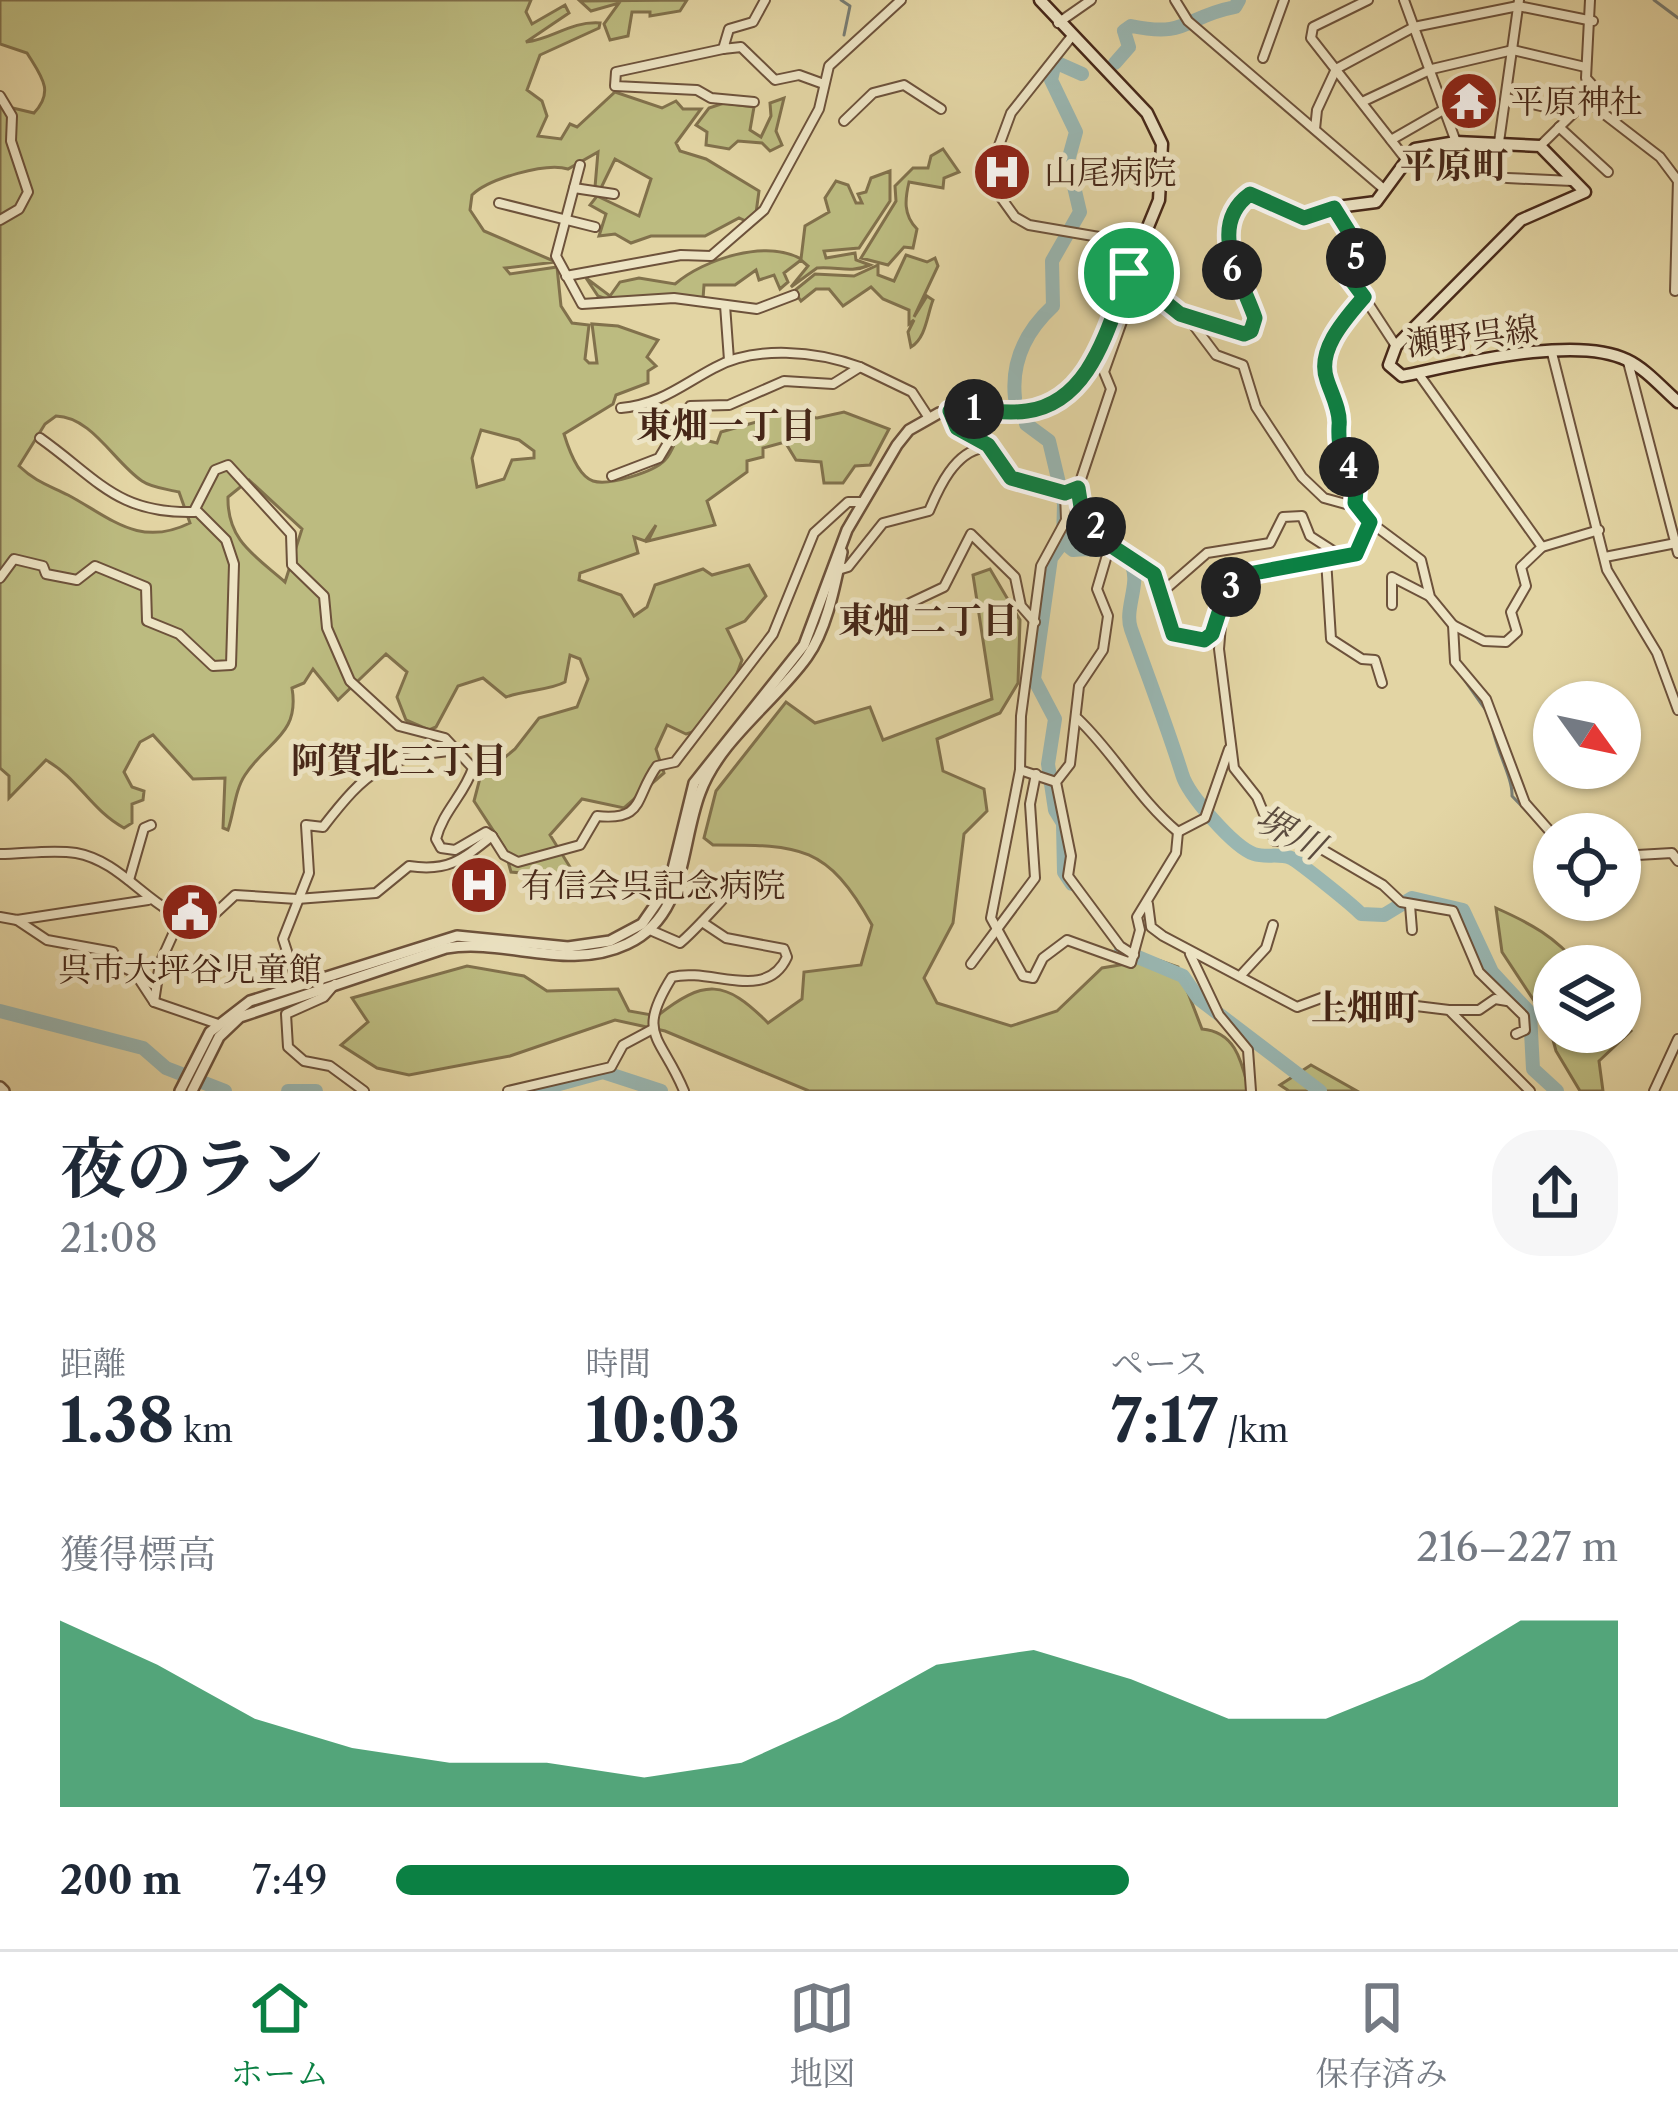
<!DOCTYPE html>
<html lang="ja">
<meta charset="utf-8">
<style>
:root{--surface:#fff;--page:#f6f6f7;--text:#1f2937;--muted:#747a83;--line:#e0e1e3;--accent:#0b8043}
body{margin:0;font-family:"Libre Caslon Text","Noto Serif JP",serif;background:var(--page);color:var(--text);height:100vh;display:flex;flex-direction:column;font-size:45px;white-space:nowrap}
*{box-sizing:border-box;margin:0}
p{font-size:39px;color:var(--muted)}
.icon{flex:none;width:66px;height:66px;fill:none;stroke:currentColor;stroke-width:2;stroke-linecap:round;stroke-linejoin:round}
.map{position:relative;height:1091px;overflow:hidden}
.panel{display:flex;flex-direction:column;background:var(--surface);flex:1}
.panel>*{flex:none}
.needle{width:78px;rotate:123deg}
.fabs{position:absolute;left:1533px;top:681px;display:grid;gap:24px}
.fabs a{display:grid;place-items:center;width:108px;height:108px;border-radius:50%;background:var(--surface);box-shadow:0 3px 9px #0004;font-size:60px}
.pin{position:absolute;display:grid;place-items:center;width:102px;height:102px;color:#fff;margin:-51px;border:6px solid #fff;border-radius:50%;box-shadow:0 3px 12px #0007}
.km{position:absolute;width:60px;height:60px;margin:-30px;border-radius:50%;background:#222;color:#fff;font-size:33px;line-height:60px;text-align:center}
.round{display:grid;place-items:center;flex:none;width:126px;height:126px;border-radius:48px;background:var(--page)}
.overview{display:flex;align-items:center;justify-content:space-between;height:204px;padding:0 60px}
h1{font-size:66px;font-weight:700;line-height:90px}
.stats{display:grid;grid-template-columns:repeat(3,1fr);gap:18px;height:204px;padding:12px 60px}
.stats div{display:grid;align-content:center}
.stats b{font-size:60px;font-weight:700}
.stats small{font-size:33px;font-weight:400}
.stats p{font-size:33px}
.chart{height:336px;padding:24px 60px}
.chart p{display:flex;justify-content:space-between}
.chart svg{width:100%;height:216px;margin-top:12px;fill:var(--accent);opacity:.7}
ul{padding:0 60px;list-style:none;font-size:39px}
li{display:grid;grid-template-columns:192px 144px 1fr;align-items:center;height:90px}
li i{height:30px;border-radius:15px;background:var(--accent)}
.tab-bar{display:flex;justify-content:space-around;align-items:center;height:168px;border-top:3px solid var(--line);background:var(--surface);font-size:33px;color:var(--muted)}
.tab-bar a{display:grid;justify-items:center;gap:6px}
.tab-bar .active{color:var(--accent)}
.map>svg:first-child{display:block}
.green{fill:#bcbb80;stroke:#81714c;stroke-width:3;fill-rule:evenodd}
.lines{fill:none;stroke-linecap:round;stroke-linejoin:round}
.stream{stroke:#787d74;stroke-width:3}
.river{stroke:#99b6b1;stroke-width:14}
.minor-casing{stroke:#6d523b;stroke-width:12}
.tertiary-casing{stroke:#6d523b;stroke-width:14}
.secondary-casing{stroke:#462718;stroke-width:15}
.minor{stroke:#ede4c4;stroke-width:8}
.tertiary{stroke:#ede4c4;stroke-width:9}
.secondary{stroke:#ede4c4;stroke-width:10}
.route-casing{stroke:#fff;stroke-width:24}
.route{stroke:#0b8043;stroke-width:15}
.labels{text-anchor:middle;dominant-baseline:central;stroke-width:10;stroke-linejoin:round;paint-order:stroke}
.poi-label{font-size:33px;fill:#462718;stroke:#ede4c4;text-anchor:start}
.street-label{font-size:33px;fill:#462718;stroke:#ede4c4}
.neighbourhood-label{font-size:36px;font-weight:bold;fill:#462718;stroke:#ede4c4}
.water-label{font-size:36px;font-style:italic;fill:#5b4b3e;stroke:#ede4c4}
</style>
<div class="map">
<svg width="1678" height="1091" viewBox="0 0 1678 1091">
<rect width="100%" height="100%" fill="#e3d5a4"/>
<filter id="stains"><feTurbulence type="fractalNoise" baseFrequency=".00167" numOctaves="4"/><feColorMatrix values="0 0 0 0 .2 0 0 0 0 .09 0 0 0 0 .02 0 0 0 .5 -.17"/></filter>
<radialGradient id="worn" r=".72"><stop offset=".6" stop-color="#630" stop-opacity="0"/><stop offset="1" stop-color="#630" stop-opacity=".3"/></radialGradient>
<g class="green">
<path d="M 0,0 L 531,0 L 526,12 L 532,24 L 565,5 L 569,13 L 526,42 C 553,39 570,21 600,23 L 599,28 L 540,55 L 527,90 L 542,101 L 547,116 L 538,136 L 561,139 L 570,124 L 577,127 L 615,92 L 662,108 L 676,101 L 683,109 L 701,109 L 676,143 L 680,151 L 706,159 L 759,191 L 756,213 L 748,222 L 739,218 L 705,236 L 651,236 L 631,243 L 615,234 L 599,236 L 606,214 L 590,205 L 597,196 L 639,216 L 651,179 L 615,159 L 601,188 L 595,187 L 598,152 L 568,169 C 546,162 488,179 472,195 L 470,210 L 484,231 L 556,262 L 505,268 L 510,274 L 557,267 L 561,306 L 572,323 L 589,325 L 585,359 L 589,363 L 597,363 L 592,324 L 618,326 L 658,340 L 647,357 L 656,366 L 648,371 L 648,383 L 616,395 L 613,404 L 564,434 C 568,447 578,476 593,481 C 609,486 654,472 665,460 C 671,454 675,442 679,434 L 717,443 L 721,432 L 760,421 L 768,411 L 817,418 L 844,412 L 889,429 L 870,465 L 855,466 L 843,483 L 824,483 L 821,462 L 796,460 L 785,442 L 763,448 L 763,457 L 747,461 L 747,472 L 707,501 L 715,525 L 648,541 L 656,525 L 645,541 L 634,537 L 638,553 L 580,573 L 579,580 L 621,595 L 634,616 L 647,607 L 655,585 L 703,569 L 712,575 L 749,565 L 766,596 L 745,621 L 727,629 L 742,660 C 731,689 720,726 686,734 L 667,725 L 656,749 L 664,773 L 624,808 L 582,799 L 550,835 L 570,867 L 565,877 L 511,872 L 504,847 L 474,801 L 480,778 L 515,749 L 539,718 L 577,707 L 588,679 L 580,659 L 570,655 L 565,682 C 551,690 525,690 506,697 L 483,678 L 458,686 L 436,727 L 429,730 L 406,720 L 397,697 L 407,672 L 386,654 L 338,700 L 313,669 L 304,683 L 292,688 C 300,735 267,741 245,775 C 235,790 234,812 228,830 L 223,828 L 225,778 L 193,779 L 153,735 L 140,742 L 124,772 L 132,787 L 144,791 L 143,800 L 132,804 L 132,823 L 124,828 C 91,810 79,779 46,760 L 9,798 L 9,776 L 0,768 L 0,105 L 34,113 C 55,91 41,76 27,53 L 0,44 ZM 56,416 C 92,417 114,462 142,481 C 152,488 167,489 179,492 L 190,523 C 139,548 111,518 68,495 C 48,485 36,482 19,466 L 45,424 ZM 481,430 L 519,440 L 534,451 L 534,458 L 512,460 L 504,479 L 477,487 L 472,458 ZM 249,480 L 302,529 L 285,582 C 254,555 227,540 228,497 Z"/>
<polygon points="687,0 680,11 650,16 650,12 632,12 628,36 610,40 604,24 619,3 591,11 580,1"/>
<polygon points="784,98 776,131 782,145 770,151 762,143 738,141 729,149 706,145 707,132 696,125 709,108 724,103 754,107 750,130 761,137 771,116 770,103"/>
<path d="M 943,149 L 959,172 L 944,178 L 943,188 L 909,182 C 905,199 903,215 917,229 L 913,248 L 904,247 L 888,265 L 861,258 L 896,201 L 895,186 L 913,168 L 928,168 L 931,156 Z"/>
<path d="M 890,171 L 890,201 L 859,248 L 824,251 L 826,258 L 855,253 L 856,260 L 870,265 C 849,274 838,266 817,268 L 791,287 L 808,266 L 801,260 L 784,273 L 788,282 L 780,289 L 774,275 L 759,280 L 756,270 L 735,285 L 704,285 L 703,299 L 609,300 L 598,296 L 586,278 L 610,296 L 620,282 L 639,278 L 675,284 C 704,259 766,239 801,259 L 805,226 L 829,212 L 825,198 L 836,181 L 848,185 L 856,203 L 862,203 L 858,194 L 866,192 L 871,178 Z"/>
<path d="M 906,255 L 927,262 L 935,258 L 938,266 L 914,317 L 927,296 L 933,300 C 927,315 926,338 911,347 L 908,332 L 914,320 L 909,324 L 909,310 L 883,299 L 871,287 L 843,306 L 829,289 L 816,289 L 801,301 L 794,291 L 815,274 L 854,276 L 878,265 L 878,275 L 894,281 Z"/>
<path d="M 990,569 L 1020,620 L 1018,683 L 1000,713 L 937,739 L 943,771 L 984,789 L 987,811 L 964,834 L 953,923 L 924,978 L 937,1003 L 1011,1026 L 1057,1011 L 1102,968 L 1155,959 L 1178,967 L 1202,1029 C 1237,1032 1242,1064 1249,1091 L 809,1091 L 665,1031 L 615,1020 L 510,1056 L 409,1075 L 377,1068 L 341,1045 L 368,1022 L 352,998 L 467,966 L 524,976 L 547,991 L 618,989 L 629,1011 L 657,1016 C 704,979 725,979 768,1023 L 802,999 L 804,972 L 861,965 L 872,925 C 827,844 799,845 713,845 L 704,838 L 716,791 L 786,702 L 815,723 L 870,707 L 883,740 L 992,699 L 973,575 Z"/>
<path d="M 1496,908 C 1530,923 1556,937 1579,966 L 1554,966 L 1554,1032 L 1620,1032 L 1620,1018 L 1631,1031 L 1599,1061 L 1603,1091 L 1580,1091 L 1556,1051 L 1548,1022 L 1502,952 Z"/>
<polygon points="1311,1065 1357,1091 1289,1091 1280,1085"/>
</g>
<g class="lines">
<g class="stream">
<polyline points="841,0 850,6 844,35"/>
<polyline points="1654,0 1678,18"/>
<polyline points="1458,671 1487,712"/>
<path d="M 1491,720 C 1494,747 1513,777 1512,796 L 1540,825"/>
</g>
<g class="river">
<path d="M 1115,63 L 1129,47 L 1124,31 L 1131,26 C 1189,38 1183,17 1235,7 L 1239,0"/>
<path d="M 1015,398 C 1011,361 1027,330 1053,306 L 1052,261 L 1080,212 L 1068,161 L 1076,132 L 1051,80 L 1055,62 L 1082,74"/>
<path d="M 1026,424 L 1049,441 L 1064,504 L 1063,542 L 1073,550 C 1088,548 1124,549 1132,566 C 1140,584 1124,610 1131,629 C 1148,677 1167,726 1182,774 C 1188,795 1234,847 1254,854 C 1266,858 1279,853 1291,858 C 1299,862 1354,906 1361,914 L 1384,915 L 1412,898 L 1463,910 L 1492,972 L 1530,1013 L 1533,1069 L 1557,1091"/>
<polyline points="1063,542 1051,558 1034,679 1055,719 1048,764 1055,810 1063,823 1064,872 1072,884"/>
<polyline points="1121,950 1183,976 1199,999 1320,1091"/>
<polyline points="0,1011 143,1048 166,1068 225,1091"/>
<polyline points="288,1091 316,1091"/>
<polyline points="534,1091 603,1072 661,1091"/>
</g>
<defs>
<g id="minor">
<polyline points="765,0 753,22 729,29 723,49 741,47 775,80 799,75 821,83"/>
<polyline points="1175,0 1188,21 1385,190"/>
<polyline points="1368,0 1313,27 1311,38 1405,158"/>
<polyline points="1404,0 1456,142"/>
<polyline points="1058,23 1091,0"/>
<polyline points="1072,36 1011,113 987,178 1015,217 1029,225 1140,244"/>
<polyline points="723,49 616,72 615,86 697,90 711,98 754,102"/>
<polyline points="1263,58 1284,0"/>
<polyline points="0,96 12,116 11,141 28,192 19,209 0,220"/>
<polyline points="1506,98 1571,113"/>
<polyline points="1586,100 1660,157 1678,181"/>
<polyline points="1362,102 1432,69 1513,50 1585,67"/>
<polyline points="844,121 873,93 904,85 941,109"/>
<polyline points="1559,127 1608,172"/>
<polyline points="1315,129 1317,110 1336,69 1414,27 1518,6 1593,21"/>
<polyline points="1391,140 1445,109"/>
<polyline points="1499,142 1519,0"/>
<polyline points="1540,146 1597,90 1586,78 1590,0"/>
<polyline points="580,165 556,256 582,304 674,298 757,309 794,295"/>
<polyline points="1507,178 1572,181"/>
<polyline points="574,188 614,194"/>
<polyline points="499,203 595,227"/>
<polyline points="1334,208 1359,248 1349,277 1364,297"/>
<polyline points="566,276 681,255 711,256 764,210 819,109 829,66 901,0"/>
<polyline points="1675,291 1678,180"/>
<polyline points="725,305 729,360"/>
<polyline points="1189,319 1216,355 1243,365 1256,407 1302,477 1324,498 1364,509 1370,522 1356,554 1243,575 1223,600 1219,649 1234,768 1257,797 1275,841 1306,840 1383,885 1401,902 1453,911 1479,972 1524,1016 1525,1030 1516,1034"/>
<polyline points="1552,353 1607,570 1657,653 1678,710"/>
<polyline points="1628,362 1678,553"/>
<polyline points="1418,373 1542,547"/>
<path d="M 621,408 C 661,404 680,386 714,368 C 755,345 817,351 860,367"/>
<polyline points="950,411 957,428 988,445 1011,478 1065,493 1078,488 1111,389 1104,372 1124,316 1115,307"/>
<path d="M 40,438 C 99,480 117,514 195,512"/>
<polyline points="612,476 659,458 690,406 729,405 784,381 833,384 860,367 912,392 929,418"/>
<polyline points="1078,488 1081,507 1110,545 1154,575 1173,635 1204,640 1221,614"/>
<polyline points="1065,493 1066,520 1041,566 1021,716 1020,770 991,918 1023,976 1033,978 1043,958 1067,940 1131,963 1140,930 1137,917 1176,853 1178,832"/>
<polyline points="1355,503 1359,482 1340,454 1335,436 1339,425 1324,367 1342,323 1364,297 1396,346"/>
<polyline points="1370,522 1421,560 1430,597 1453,625 1484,641 1506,642 1517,632 1511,612 1526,586 1521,567 1542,547 1599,530"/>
<polyline points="1110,545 1097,589 1108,616 1103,650 1079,686 1070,764 1056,782 1071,856 1068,876 1120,946 1134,955"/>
<polyline points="1605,557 1676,543"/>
<polyline points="1326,559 1331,639 1362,659 1375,660 1382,683"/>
<path d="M 838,570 L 848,567 L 883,523 L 929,511 C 939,487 955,452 983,448 L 991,453"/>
<path d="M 0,578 L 14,559 L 43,566 L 46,574 L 77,580 L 95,566 L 146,587 L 147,621 L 179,634 L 213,666 L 231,665 L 234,564 L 226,540 L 195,509 L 215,470 L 228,465 L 291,534 L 292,565 L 324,596 L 327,628 L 350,681 L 399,726 L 445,738 L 473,768 C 464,795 443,811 436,839 L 441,848 L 455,850 L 486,832 L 492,836"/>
<polyline points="1160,594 1207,553 1270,543 1283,517 1302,516 1310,536 1338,554"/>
<polyline points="1392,605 1392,577 1429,596"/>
<polyline points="882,625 887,614 944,587 971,534 1015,577 1021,606 1035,622"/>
<polyline points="1453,625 1455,662 1486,699 1525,803 1554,836"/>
<path d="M 1078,719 C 1115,754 1138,799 1178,832"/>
<polyline points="1020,770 1056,782"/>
<polyline points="1178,832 1205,818 1229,749"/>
<path d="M 492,836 L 504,855 L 518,862 L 580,845 L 597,816 C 645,821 634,798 657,766 L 675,762 L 773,634 L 814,533 L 848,502 L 863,502"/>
<path d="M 0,854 C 24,854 52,849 76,853 C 127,862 154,919 205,923 L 235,895 L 297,899 L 376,893 L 409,866 C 448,872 462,860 492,836"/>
<polyline points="1620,856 1672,853 1678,861"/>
<polyline points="129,880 144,828 151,825"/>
<polyline points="1148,904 1151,927 1163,936 1297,1007 1324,997 1338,1007 1395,995 1408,1005 1449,1010 1530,1091"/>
<polyline points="1410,905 1412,930"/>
<polyline points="0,917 17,920 148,900"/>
<polyline points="17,920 47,940 113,952 118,965 135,973 154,1002 218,1024"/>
<path d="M 650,930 L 680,943 C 691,934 739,884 742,874"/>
<polyline points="1190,954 1219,1015 1248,1050 1251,1091"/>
<polyline points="971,964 1035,878 1030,804 1036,774"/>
<polyline points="1242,974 1266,948 1273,925"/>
<polyline points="335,984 324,997 286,1014 288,1047 304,1061 330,1066 364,1091"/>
<path d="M 298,985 L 283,939 L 309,873 L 306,825 L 323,827 C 367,770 384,757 458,750"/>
<polyline points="154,1002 160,963 179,921"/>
<polyline points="1449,1010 1479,1010 1495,999 1507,1001"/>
<polyline points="508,1091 611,1067 623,1045 651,1030"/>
<path d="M 684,1091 C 661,1035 635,1036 672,977 C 711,967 766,1003 787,957 L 784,949 L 726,938 L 702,922"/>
<polyline points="1654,1091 1678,1039"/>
</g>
<g id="tertiary">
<polyline points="0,1087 4,1091"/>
<polyline points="180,1091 210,1032 250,1001 457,936 568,947 610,941 642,924 669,885 694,783 804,645 847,530 897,445 909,430 939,413 1026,411 1071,391 1091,366 1129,273"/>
<path d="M 192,1091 L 219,1037 L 240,1017 L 446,948 C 506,938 568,972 627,944 C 687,916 680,846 700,793 C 719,740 775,702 807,657 C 827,629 835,585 842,552"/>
</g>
<path id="secondary" d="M 1040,0 L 1147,113 L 1162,144 L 1159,200 L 1129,273 L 1180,314 L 1244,334 L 1255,324 C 1248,283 1202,229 1250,194 L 1304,218 L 1322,209 L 1376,202 L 1415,149 L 1456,142 L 1540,146 L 1585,192 L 1521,220 L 1396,346 L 1389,365 L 1402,376 C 1457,365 1575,334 1627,360 C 1646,369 1662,388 1678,402"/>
</defs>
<use href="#minor" class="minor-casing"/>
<use href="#tertiary" class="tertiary-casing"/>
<use href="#secondary" class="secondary-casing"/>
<use href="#minor" class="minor"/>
<use href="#tertiary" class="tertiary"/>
<use href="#secondary" class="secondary"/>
</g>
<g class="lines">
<defs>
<path id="route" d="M 1250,194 L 1304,218 L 1334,208 L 1359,248 L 1349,277 L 1364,297 C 1346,318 1316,350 1327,380 C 1331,393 1341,411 1339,426 C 1338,448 1341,457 1357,476 L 1355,503 L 1370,522 L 1356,554 L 1243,575 L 1223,600 L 1212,634 L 1204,640 L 1173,634 L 1154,574 L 1110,545 L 1081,507 L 1078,488 L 1065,493 L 1011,478 L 988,445 L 957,428 L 950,411 C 976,407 1001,415 1027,411 C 1092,402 1108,325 1129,273 L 1180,314 L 1244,334 L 1251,331 L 1255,318 C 1242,280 1206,226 1250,194 Z"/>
</defs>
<use href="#route" class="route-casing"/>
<use href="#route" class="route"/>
</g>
<defs>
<symbol id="temple-disc" viewBox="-11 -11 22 22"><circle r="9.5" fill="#8f2418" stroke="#ede4c4"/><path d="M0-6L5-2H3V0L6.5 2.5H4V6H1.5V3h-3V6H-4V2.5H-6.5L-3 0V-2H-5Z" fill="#fff"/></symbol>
<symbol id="hospital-disc" viewBox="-11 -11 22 22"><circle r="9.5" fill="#8f2418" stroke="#ede4c4"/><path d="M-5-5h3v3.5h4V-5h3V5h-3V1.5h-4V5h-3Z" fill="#fff"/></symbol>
<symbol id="civic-disc" viewBox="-11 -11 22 22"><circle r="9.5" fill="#8f2418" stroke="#ede4c4"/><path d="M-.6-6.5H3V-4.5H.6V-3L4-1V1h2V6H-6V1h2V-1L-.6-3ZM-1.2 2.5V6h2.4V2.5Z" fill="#fff"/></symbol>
</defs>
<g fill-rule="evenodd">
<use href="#temple-disc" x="1436" y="68" width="66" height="66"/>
<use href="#hospital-disc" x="969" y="139" width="66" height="66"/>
<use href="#hospital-disc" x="446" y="852" width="66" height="66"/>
<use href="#civic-disc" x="157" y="879" width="66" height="66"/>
</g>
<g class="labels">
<g class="poi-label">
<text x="1511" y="101">平原神社</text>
<text x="1044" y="172">山尾病院</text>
<text x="521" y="885">有信会呉記念病院</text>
<text x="190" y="969" text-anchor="middle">呉市大坪谷児童館</text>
</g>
<g class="street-label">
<text transform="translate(1472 336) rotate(-7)">瀬野呉線</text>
</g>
<g class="neighbourhood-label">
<text x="1454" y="165">平原町</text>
<text x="726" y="425">東畑一丁目</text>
<text x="928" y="620">東畑二丁目</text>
<text x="399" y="760">阿賀北三丁目</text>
<text x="1365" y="1007">上畑町</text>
</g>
<g class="water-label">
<text transform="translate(1290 832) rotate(28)">堺川</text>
</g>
</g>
<rect width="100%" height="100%" filter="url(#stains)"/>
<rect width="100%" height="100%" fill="url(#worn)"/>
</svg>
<div class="fabs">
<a><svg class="needle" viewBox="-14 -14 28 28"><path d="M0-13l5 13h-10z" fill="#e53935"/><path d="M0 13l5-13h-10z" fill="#747a83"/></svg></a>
<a><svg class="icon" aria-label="locate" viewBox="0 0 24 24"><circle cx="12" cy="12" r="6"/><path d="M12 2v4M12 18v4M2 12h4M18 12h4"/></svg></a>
<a><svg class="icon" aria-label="layers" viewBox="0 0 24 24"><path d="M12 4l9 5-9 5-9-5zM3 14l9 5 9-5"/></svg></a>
</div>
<div class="pin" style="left:1129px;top:273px;background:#1e9e55"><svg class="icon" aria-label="arrive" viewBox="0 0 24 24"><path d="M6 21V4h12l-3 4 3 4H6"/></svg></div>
<b class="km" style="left:974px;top:409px">1</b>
<b class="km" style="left:1096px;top:527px">2</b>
<b class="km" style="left:1231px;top:587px">3</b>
<b class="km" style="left:1349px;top:467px">4</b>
<b class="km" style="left:1356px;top:258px">5</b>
<b class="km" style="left:1232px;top:270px">6</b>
</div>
<section class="panel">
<div class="overview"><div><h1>夜のラン</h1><p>21:08</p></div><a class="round"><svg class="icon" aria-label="share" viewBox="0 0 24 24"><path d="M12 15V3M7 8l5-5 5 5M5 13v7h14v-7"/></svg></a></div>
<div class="stats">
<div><p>距離</p><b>1.38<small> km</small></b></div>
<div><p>時間</p><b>10:03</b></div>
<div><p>ペース</p><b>7:17<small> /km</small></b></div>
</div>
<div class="chart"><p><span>獲得標高</span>216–227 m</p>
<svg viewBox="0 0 160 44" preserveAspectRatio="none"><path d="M0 44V6L10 15L20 26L30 32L40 35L50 35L60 38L70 35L80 26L90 15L100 12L110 18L120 26L130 26L140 18L150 6L160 6V44z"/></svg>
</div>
<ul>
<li><b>200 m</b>7:49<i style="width:60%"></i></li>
</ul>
</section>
<nav class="tab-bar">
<a class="active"><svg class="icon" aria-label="home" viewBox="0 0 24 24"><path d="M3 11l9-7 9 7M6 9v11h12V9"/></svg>ホーム</a>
<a><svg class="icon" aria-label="map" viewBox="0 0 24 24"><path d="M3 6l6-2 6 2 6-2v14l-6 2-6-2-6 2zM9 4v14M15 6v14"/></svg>地図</a>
<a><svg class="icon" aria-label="saved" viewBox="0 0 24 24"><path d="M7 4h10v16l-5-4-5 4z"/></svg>保存済み</a>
</nav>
